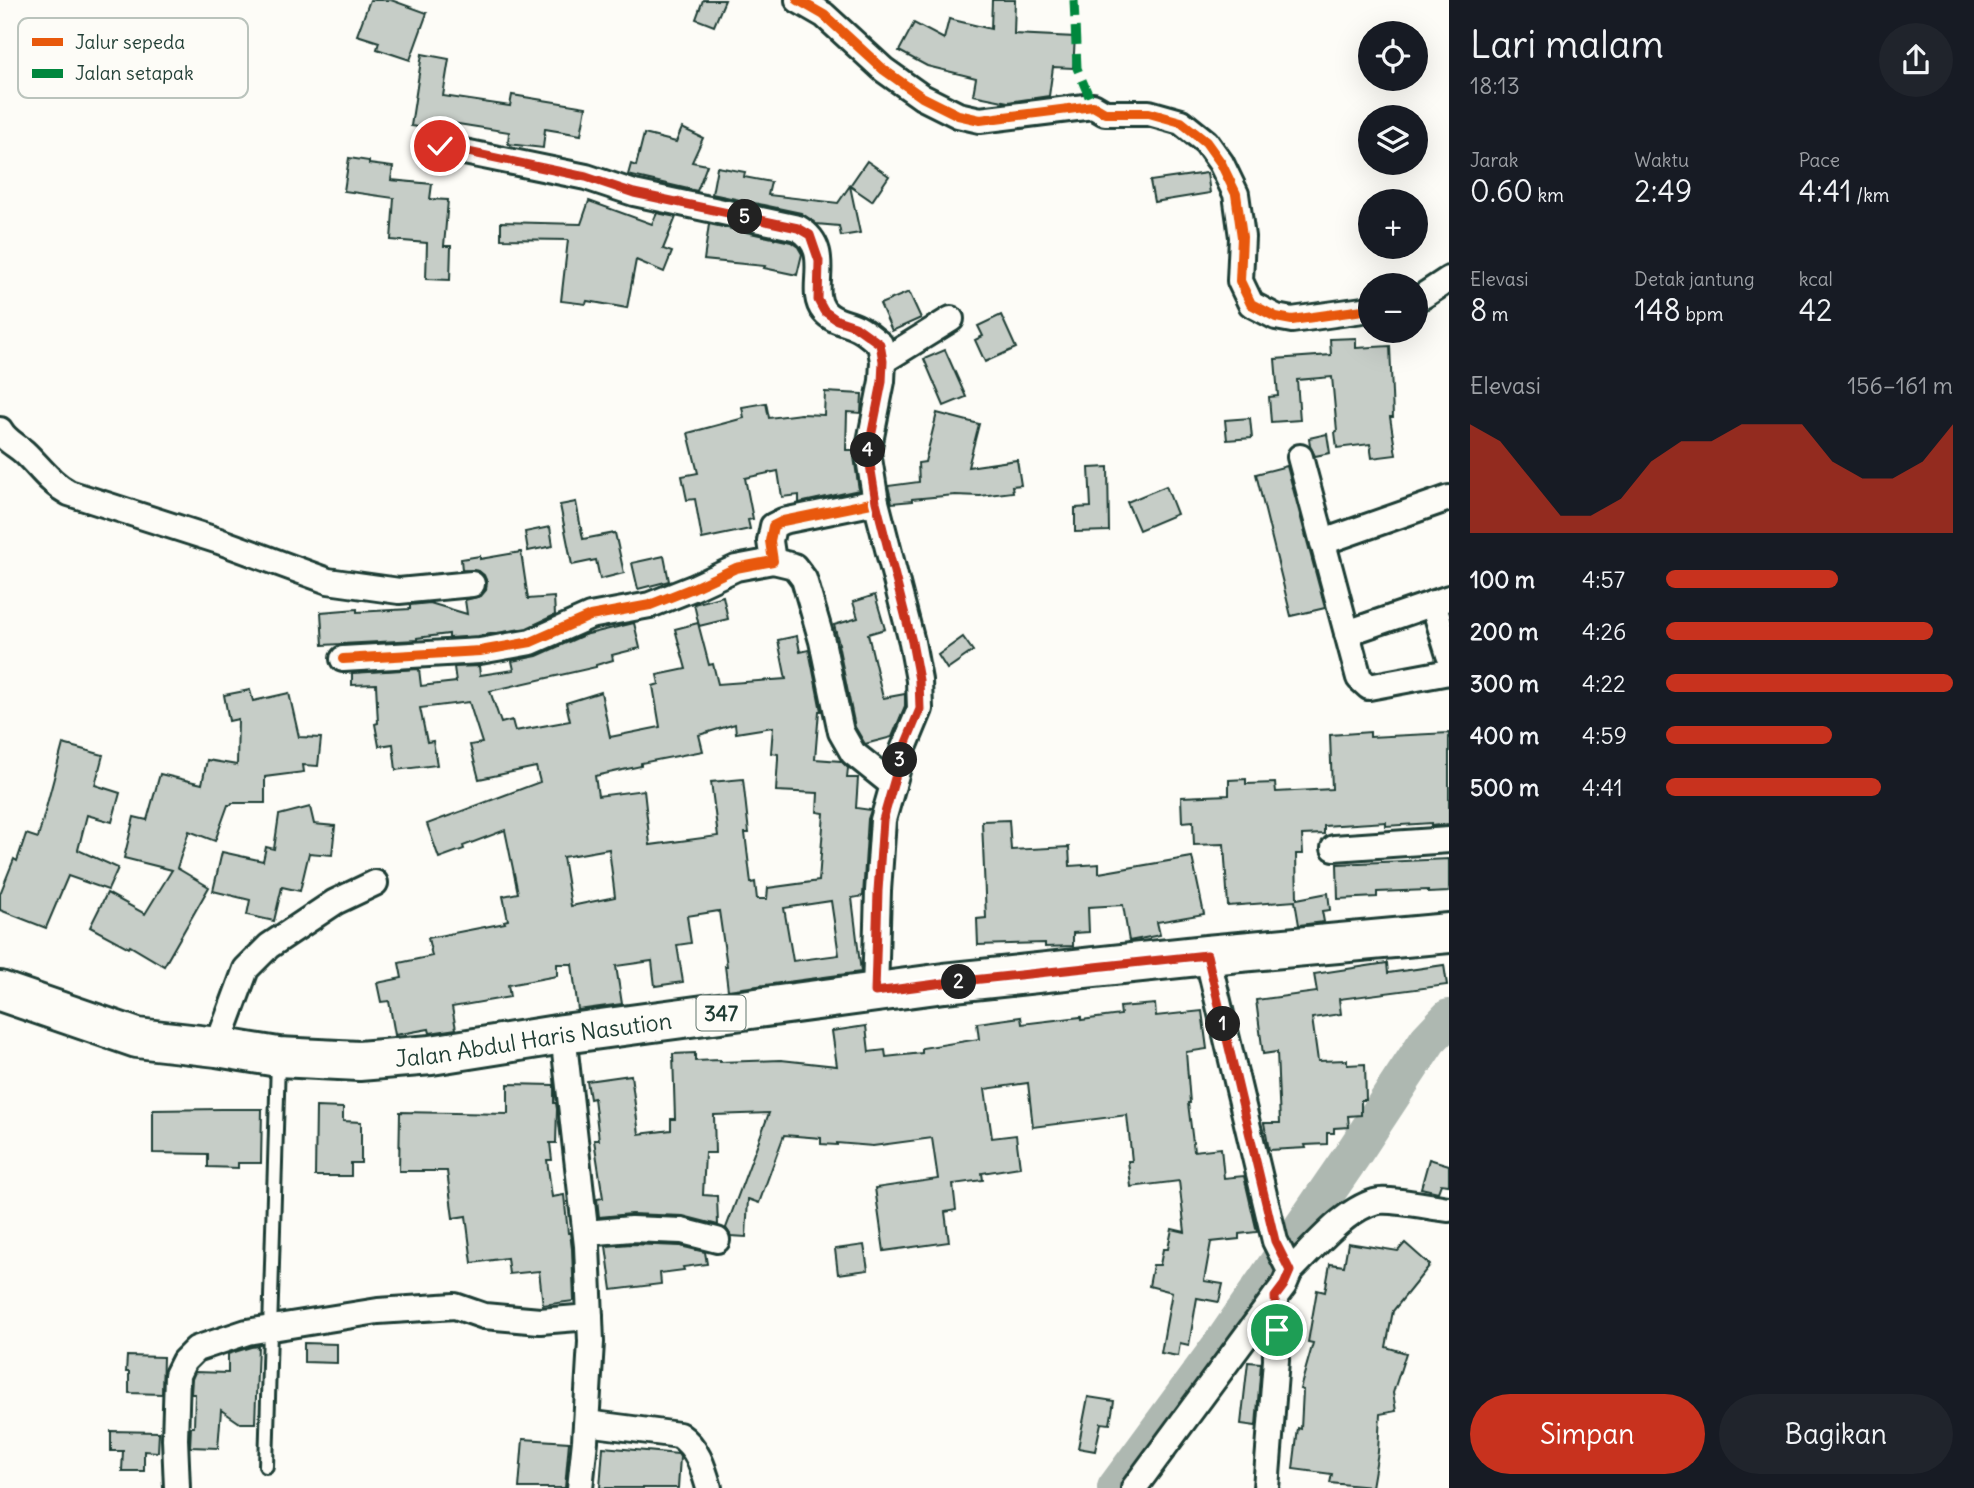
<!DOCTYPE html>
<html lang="id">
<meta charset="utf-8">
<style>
:root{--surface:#171b24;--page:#20242c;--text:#f1f3f6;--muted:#9ea1a6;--accent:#c8321e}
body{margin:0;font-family:Delius,sans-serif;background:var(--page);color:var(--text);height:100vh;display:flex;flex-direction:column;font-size:26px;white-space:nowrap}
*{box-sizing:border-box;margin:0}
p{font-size:23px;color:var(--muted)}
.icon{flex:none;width:38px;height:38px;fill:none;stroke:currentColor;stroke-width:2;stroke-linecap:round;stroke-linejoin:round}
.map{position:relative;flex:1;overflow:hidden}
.panel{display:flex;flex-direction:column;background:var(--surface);width:525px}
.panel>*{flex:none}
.buttons{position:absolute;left:1358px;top:21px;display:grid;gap:14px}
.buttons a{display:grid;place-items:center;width:70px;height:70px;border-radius:50%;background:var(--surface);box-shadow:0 7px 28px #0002;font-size:35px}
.pin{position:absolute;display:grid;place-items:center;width:60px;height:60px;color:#fff;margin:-30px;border:4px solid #fff;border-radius:50%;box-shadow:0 2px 7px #0007}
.km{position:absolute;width:35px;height:35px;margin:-18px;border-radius:50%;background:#222;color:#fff;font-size:19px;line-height:35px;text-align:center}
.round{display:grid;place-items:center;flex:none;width:74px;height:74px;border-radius:37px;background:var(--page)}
.head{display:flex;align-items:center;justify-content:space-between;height:119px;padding:0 21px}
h1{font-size:38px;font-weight:600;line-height:52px}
.stats{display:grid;grid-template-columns:repeat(3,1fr);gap:10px;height:119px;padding:7px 21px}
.stats div{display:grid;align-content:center}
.stats b{font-size:30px;font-weight:600}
.stats small{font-size:19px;font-weight:400}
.stats p{font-size:19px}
.chart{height:196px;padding:14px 21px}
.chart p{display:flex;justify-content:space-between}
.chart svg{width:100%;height:126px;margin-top:7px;fill:var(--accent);opacity:.7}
.cta{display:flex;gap:14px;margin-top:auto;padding:14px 21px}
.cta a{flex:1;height:80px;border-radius:42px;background:var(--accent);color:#fff;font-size:28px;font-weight:600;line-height:80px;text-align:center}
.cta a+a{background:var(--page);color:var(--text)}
ul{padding:0 21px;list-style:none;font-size:23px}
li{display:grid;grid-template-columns:112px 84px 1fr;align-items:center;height:52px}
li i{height:18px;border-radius:9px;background:var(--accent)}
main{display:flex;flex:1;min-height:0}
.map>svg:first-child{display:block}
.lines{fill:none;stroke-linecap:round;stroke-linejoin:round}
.river{stroke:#aeb8b1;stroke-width:38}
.building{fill:#c6cdc7;stroke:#1f3d34;stroke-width:2;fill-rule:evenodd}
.lane-casing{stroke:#1f3d34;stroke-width:18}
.street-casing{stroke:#1f3d34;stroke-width:30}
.primary-casing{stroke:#1f3d34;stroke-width:44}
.lane{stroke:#fdfcf7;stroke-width:12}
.street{stroke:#fdfcf7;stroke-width:24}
.primary{stroke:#fdfcf7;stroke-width:38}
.quiet{stroke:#00873e;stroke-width:9;stroke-dasharray:18 9;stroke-linecap:butt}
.cycleway-casing{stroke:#fdfcf7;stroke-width:15}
.cycleway{stroke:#e8590c;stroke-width:10}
.route-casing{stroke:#fff;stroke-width:14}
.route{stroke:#c8321e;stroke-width:9}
.labels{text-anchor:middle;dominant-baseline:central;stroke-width:6;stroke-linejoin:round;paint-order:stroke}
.shield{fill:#fdfcf7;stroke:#62766e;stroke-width:2}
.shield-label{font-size:21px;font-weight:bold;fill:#1f3d34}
.street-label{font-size:23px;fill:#1f3d34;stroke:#fdfcf7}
.key{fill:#fdfcf7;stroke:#bac3bc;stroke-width:2}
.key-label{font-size:19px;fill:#1f3d34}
</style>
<main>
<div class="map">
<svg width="1449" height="1488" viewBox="0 0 1449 1488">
<rect width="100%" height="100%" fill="#fdfcf7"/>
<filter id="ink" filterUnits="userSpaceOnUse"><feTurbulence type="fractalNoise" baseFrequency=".0143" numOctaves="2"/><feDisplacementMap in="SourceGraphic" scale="14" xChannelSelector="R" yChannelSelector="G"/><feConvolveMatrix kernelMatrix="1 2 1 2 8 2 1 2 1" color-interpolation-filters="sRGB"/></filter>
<g filter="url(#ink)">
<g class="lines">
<polyline class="river" points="1116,1488 1227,1337 1353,1154 1428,1040 1449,1018"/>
</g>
<g class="building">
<polygon points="370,0 391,0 427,13 410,60 377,49 379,42 357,35"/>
<polygon points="703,0 725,0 714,26 696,19"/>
<polygon points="992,0 1015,0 1014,34 1075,37 1073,68 1053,67 1049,96 1008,102 973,95 976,78 927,66 899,51 914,23 944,39 949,19 991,29"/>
<polygon points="422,54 449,59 443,96 510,106 512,95 586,107 581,135 545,129 543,148 508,144 509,132 439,121 438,130 411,126"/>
<polygon points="682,128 703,138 692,162 707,165 697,191 628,175 631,164 636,166 644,134 676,142"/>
<polygon points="349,158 369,161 369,164 393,167 391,180 432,184 430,199 448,200 444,246 451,246 450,280 426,279 427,243 391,240 394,198 344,191"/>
<polygon points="867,161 889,176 872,201 850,186 860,233 841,236 839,226 816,224 801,213 712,194 717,167 745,172 744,177 771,182 768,195 838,203"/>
<polygon points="1207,173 1210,193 1154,202 1150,181"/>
<polygon points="589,201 652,224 657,213 676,217 663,249 672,252 664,272 636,260 627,308 587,301 586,304 561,301 568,240 501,239 501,222 581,224"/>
<polygon points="709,224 791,242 798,247 802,254 797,275 764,268 765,266 704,260"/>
<polygon points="909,292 921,318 892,331 880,304"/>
<polygon points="1001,315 1016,348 985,362 975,340 983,336 978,326"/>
<polygon points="1356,338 1356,348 1390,346 1393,417 1390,417 1396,455 1372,458 1370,444 1337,448 1335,432 1337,431 1332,377 1297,380 1300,420 1271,422 1269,397 1278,396 1275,359 1331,355 1330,339"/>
<polygon points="945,350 966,397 944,406 924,359"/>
<polygon points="825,392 862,394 861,413 847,412 846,450 853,450 859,490 799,503 799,495 782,497 778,471 745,478 753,519 748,520 750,529 702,539 695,499 687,500 682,476 698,473 688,433 744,418 742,407 766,403 769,418 801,414 824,415"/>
<polygon points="937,413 979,424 968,467 1017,460 1021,485 1012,486 1013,492 980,496 955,495 912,499 912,501 892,503 888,486 919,482 918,463 925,462"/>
<polygon points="1250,418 1252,438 1227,440 1225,420"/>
<polygon points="1327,434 1330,453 1315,456 1310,446 1309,438"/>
<polygon points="1287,466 1325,608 1291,616 1256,474"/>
<polygon points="1108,467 1109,531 1075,532 1075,508 1091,507 1089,468"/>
<polygon points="1166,486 1177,514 1139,530 1127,502"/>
<polygon points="576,502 583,539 615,533 624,573 600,579 596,560 572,565 560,505"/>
<polygon points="550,527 553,546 528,551 525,532"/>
<polygon points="521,552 528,599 554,597 555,615 527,628 478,636 449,638 449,634 417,638 417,640 323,645 321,612 357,609 357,612 410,609 410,605 430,603 467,614 465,600 481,596 486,590 487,582 484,575 479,571 462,570 461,559 480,556 480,559"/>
<polygon points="664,556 669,581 638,589 632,563"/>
<polygon points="875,595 885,629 868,634 883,698 905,694 905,706 892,737 865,744 855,727 838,644 839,644 834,625 858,618 853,602"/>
<polygon points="723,596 728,619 699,626 694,604"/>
<path d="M 634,623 L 640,648 L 612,655 L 613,660 L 596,665 L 596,667 L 490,691 L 501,723 L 512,720 L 515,731 L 570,721 L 566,703 L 601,692 L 610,737 L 660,727 L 653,686 L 659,684 L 657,675 L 686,669 L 675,629 L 698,623 L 709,665 L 713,664 L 718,684 L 786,679 L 778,640 L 797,636 L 800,652 L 809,650 L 821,711 L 819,711 L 815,759 L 841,761 L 848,768 L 847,778 L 858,778 L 856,808 L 871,810 L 868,819 L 863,896 L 852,898 L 861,972 L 728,990 L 725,966 L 727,966 L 719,911 L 687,916 L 691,943 L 677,945 L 683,982 L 655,986 L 652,961 L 616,966 L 622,1004 L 578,1010 L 572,964 L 557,964 L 557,976 L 508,985 L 510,997 L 452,1007 L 456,1029 L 430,1033 L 429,1029 L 395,1035 L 389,1001 L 381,1002 L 377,983 L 402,978 L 399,963 L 432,956 L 428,938 L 505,923 L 504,921 L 508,920 L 503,896 L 518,893 L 505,830 L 463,846 L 464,849 L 439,858 L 427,824 L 540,782 L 536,767 L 479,779 L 470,745 L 482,743 L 469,702 L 420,708 L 427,742 L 433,741 L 437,765 L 396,770 L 393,744 L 379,746 L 375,724 L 378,723 L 376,684 L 352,685 L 352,673 L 419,669 L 421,686 L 456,682 L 454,667 L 479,666 L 480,675 L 514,670 L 512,661 L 537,656 L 584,635 ZM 735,724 L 736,733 L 773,727 L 771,753 L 778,754 L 778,759 L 776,791 L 818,793 L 817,812 L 824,813 L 819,881 L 768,888 L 767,899 L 757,899 L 755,882 L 751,883 L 745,833 L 749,833 L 743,779 L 711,782 L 718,836 L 650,845 L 644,790 L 598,796 L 595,776 L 641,766 L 641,763 L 703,751 L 699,735 ZM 609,849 L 615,897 L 571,906 L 563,857 ZM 831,901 L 839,955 L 793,961 L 784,908 Z"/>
<polygon points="963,637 973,651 947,669 938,655"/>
<polygon points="250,690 253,701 289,693 299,737 321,738 318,766 303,765 304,772 265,777 265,803 232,803 231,805 228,805 215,841 189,831 177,868 209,887 164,966 130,946 129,948 90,927 107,893 145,914 172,870 124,858 134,817 147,820 160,774 202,784 207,760 237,765 238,719 229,721 224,695"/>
<polygon points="1370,732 1370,737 1449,733 1449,824 1431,826 1431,823 1386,826 1386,822 1324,826 1324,834 1302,835 1303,854 1296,854 1297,899 1328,893 1330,910 1322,911 1324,922 1299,925 1295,901 1228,906 1224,844 1194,845 1193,821 1182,822 1181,797 1229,795 1229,780 1246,779 1246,784 1275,783 1276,792 1332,789 1330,735"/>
<polygon points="63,744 103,755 95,785 120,793 112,822 87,815 78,850 118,868 108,890 68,876 46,928 0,910 0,894 14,859 17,861 26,834 38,838"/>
<polygon points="310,807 314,824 335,826 332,855 309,853 300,891 282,887 274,921 247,915 250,900 213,891 222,852 263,861 266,847 274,849 279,815"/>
<polygon points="1009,820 1011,850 1069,847 1070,866 1099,864 1099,873 1192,857 1204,914 1157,922 1160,935 1129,941 1123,905 1088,907 1089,932 1073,933 1073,946 1045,947 1045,943 978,945 977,919 986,918 982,821"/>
<polygon points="1449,859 1449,892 1428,893 1428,890 1377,892 1377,897 1338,899 1337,864"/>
<polygon points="1387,963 1388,973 1444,965 1447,985 1339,999 1341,1014 1312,1018 1318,1061 1347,1060 1347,1065 1365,1064 1366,1100 1361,1100 1361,1115 1348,1116 1349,1127 1334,1128 1334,1133 1327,1133 1327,1144 1305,1145 1306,1148 1269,1150 1264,1123 1280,1123 1277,1052 1263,1054 1256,1000 1317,992 1314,974"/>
<polygon points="1155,1004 1156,1016 1202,1011 1207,1049 1186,1052 1190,1103 1188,1103 1194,1151 1221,1148 1224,1178 1244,1176 1257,1232 1239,1234 1239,1239 1211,1242 1204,1281 1223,1284 1219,1302 1197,1298 1189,1345 1180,1343 1178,1356 1161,1353 1172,1292 1149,1286 1153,1265 1160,1265 1163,1249 1168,1249 1172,1229 1185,1232 1179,1181 1131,1187 1128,1161 1132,1161 1127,1115 1033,1127 1028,1083 985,1089 992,1138 1016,1135 1020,1167 982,1173 983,1180 953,1184 956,1210 945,1212 949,1242 884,1251 875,1188 938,1179 932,1138 873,1146 837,1143 837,1145 821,1144 821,1138 784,1135 759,1203 748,1199 746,1237 731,1236 726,1228 769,1113 714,1115 715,1153 705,1153 703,1195 717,1196 718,1225 683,1216 631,1214 599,1217 597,1199 603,1198 594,1140 599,1140 594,1098 590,1099 587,1081 631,1075 639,1134 671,1130 671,1119 675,1119 673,1054 695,1053 695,1061 720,1060 720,1062 781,1060 837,1066 832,1031 866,1026 869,1052 885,1050 886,1057 922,1053 922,1048 979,1039 977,1023 1021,1017 1022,1024 1081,1017 1081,1020 1121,1015 1120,1007"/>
<polygon points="508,1084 554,1085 554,1103 556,1103 557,1109 556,1143 550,1143 552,1160 547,1160 552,1197 564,1195 568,1233 570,1233 572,1249 574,1301 543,1305 539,1271 509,1274 507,1258 472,1263 466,1216 453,1218 447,1171 399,1171 400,1112 508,1114"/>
<polygon points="316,1107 343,1108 343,1121 361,1122 361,1163 351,1163 351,1176 315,1176"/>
<polygon points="221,1109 262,1109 261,1163 238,1163 238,1168 208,1167 208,1154 153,1153 153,1110"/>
<polygon points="1429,1159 1449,1165 1449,1185 1441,1184 1438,1192 1421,1188"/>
<polygon points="1348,1243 1398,1251 1405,1243 1430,1265 1393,1311 1386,1347 1406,1353 1393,1393 1396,1411 1380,1414 1378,1452 1372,1487 1330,1483 1332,1474 1293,1469 1298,1428 1301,1429 1303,1390 1300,1389 1313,1343 1308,1342 1317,1290 1325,1292 1330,1264 1344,1266"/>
<polygon points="631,1244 680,1246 705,1252 707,1264 683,1267 684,1270 660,1273 661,1284 612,1290 606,1246"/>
<polygon points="864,1245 868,1270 838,1274 835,1249"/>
<polygon points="304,1343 337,1344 337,1363 304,1362"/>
<polygon points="258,1346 255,1423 240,1423 221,1410 218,1448 190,1447 191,1427 194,1427 195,1394 191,1394 192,1379 195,1372 228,1373 228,1354 251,1347"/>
<polygon points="127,1356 163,1357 162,1394 129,1393 129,1372 126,1372"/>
<polygon points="1248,1362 1261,1363 1256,1426 1241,1424"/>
<polygon points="1088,1397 1114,1401 1110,1424 1101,1423 1095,1451 1078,1448"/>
<polygon points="111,1431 159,1432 158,1452 144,1451 144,1471 122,1471 123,1451 111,1451"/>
<polygon points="523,1439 569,1442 565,1488 519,1488"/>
<polygon points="603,1447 678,1454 680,1457 678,1488 600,1488"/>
</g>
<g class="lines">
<defs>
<polyline id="lane" points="266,1466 278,1061"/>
<g id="street">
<polyline points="798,0 824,15 884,70 922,97 958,115 980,120 1093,106 1105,113 1149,113 1181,122 1206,142 1221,163 1236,194 1242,237 1240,281 1251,304 1276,317 1292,320 1370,309"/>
<path d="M 440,147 L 586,177 L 634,193 L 798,228 C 836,250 806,290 824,311 C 833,322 847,322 858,328 C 866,332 873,339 880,344 L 883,361 L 882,381 L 868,452 L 876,502 L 912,642 L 919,680 L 920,709 L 903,750 L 883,820 L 878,891 L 875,992"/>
<polyline points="1416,299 1423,296 1449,279"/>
<polyline points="883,361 951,319"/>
<path d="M 0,430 C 6,441 15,444 24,452 C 39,466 50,483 69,493 L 219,541 L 328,581 L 399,591 L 472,584"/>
<polyline points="1300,457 1359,678 1369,687 1449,672"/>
<polyline points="1323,542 1449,498"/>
<polyline points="773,561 794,566 804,579 822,641 841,732 853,753 893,785"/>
<polyline points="1433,603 1449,655"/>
<polyline points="1347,633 1449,598"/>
<polyline points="343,659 480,651 531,642 590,616 650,605 693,588 736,568 773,561 770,541 773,526 783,521 876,502"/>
<polyline points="1334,848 1449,840"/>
<polyline points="1207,955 1275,1241 1290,1271 1284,1285 1275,1297 1276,1360 1266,1488"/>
<polyline points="563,1034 587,1246 591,1342 585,1441 580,1488"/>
<polyline points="217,1047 246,969 269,946 335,902 375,883"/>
<polyline points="586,1233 631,1229 682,1231 717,1240"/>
<path d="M 1290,1271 C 1313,1249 1347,1206 1379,1201 C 1394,1199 1431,1207 1449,1209"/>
<path d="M 587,1423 L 679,1435 C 697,1447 703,1467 709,1488"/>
<polyline points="177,1488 175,1439 177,1375 184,1361 196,1349 247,1332 378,1311 455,1306 484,1316 540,1321 590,1317"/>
<polyline points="1134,1488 1275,1297"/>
</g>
<g id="primary">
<path id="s1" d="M 0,991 L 137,1038 L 217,1047 L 278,1057 L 359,1061 L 431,1055 L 563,1034 L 944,983 L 1207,955 L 1449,933"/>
</g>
</defs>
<use href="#lane" class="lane-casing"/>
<use href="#street" class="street-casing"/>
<use href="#primary" class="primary-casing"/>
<use href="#lane" class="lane"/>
<use href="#street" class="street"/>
<use href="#primary" class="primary"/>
<polyline class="quiet" points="1074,0 1077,68 1093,106"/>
<defs>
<g id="cycleway">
<polyline points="798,0 824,15 884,70 922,97 958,115 980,120 1093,106 1105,113 1149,113 1181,122 1206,142 1221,163 1236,194 1242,237 1240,281 1251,304 1276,317 1292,320 1370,309"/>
<path d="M 440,147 L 586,177 L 634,193 L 798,228 C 836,250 806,290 824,311 C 833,322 847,322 858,328 C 866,332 873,339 880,344 L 883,361 L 882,381 L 868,452 L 876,502 L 912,642 L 919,680 L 920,709 L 903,750 L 883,820 L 878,891 L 875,992"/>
<polyline points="343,659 480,651 531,642 590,616 650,605 693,588 736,568 773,561 770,541 773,526 783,521 876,502"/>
</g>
</defs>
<use href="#cycleway" class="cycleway-casing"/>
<use href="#cycleway" class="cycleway"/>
</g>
</g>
<g class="lines" filter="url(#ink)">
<defs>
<polyline id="route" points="440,146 586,177 634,193 798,228 810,235 819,261 818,300 824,311 837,320 855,326 880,344 883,361 882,382 868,452 876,502 912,642 919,680 920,709 903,750 883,820 878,891 875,992 944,983 1207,955 1275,1241 1290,1271 1284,1285 1275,1297 1277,1330"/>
</defs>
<use href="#route" class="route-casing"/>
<use href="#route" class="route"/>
</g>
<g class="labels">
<rect class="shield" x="696.5" y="995.5" width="49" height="35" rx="5"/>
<g class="shield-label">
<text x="721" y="1013">347</text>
</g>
<g class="street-label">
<text stroke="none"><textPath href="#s1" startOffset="544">Jalan Abdul Haris Nasution</textPath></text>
</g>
</g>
<rect x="18" y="18" width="230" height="80" rx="10" class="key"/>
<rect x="32" y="38" width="31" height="8" fill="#e8590c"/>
<rect x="32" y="69" width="31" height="9" fill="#00873e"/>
<g class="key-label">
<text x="75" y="49">Jalur sepeda</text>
<text x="75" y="80">Jalan setapak</text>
</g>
</svg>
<div class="buttons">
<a><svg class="icon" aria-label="locate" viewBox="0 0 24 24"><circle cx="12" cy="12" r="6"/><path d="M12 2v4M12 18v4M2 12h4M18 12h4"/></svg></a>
<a><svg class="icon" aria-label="layers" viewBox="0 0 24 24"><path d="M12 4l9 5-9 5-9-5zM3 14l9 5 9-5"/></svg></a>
<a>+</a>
<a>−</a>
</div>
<div class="pin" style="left:1277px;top:1330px;background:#1e9e55"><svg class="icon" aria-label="arrive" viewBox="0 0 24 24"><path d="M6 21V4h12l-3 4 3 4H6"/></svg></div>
<div class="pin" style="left:440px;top:146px;background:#d93025"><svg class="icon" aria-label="check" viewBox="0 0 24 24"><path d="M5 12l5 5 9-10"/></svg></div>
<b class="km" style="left:1223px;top:1024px">1</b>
<b class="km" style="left:959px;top:982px">2</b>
<b class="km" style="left:900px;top:760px">3</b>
<b class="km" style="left:868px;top:450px">4</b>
<b class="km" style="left:745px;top:217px">5</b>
</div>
<section class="panel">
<div class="head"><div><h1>Lari malam</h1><p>18:13</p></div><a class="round"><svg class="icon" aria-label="share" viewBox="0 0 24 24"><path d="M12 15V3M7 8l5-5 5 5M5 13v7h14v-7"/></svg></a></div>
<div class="stats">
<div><p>Jarak</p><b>0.60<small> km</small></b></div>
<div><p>Waktu</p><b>2:49</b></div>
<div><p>Pace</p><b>4:41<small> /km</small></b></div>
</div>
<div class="stats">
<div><p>Elevasi</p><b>8<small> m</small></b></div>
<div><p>Detak jantung</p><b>148<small> bpm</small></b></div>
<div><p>kcal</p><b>42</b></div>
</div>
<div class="chart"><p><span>Elevasi</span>156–161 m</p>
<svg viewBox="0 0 160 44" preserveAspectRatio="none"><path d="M0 44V6L10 12L20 25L30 38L40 38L50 32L60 19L70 12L80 12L90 6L100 6L110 6L120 19L130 25L140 25L150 19L160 6V44z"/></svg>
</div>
<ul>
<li><b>100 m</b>4:57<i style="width:60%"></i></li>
<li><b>200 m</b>4:26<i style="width:93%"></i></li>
<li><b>300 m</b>4:22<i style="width:100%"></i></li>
<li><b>400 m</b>4:59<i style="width:58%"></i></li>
<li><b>500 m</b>4:41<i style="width:75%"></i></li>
</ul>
<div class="cta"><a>Simpan</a><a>Bagikan</a></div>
</section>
</main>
